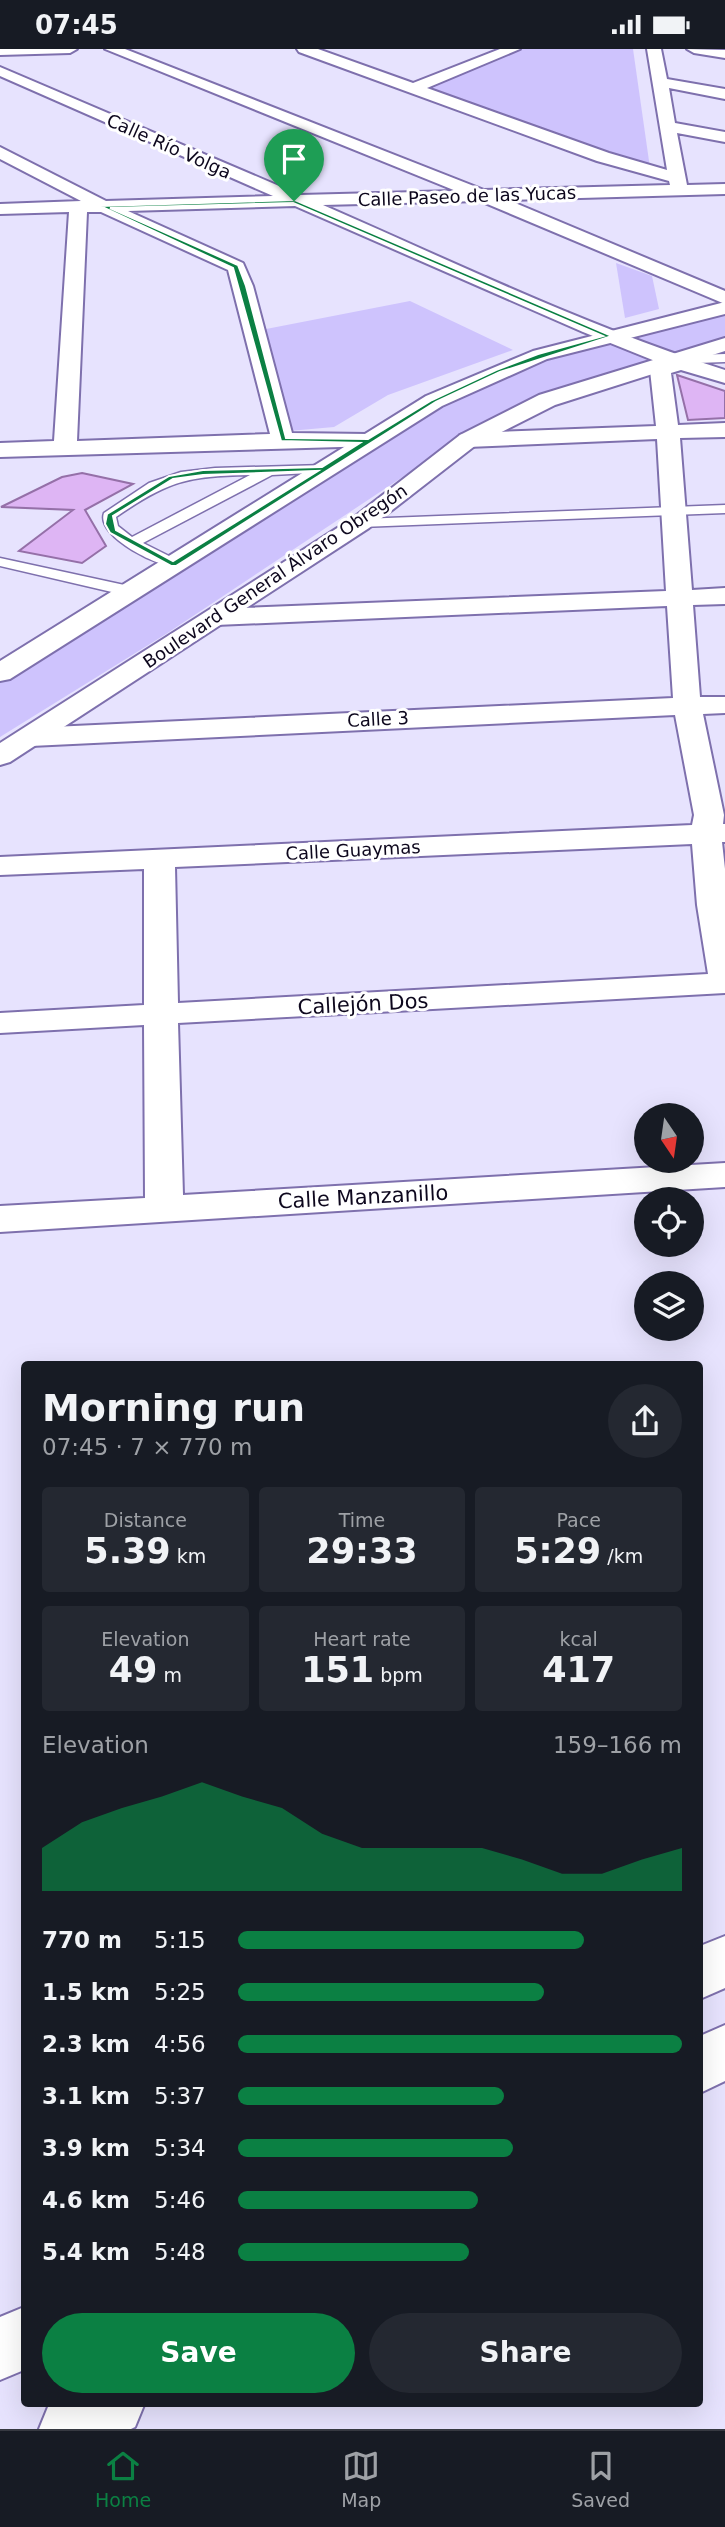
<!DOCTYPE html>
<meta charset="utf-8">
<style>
:root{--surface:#171b24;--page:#242831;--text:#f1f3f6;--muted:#9ea1a6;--line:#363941;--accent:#0b8043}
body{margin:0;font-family:"DejaVu Sans",sans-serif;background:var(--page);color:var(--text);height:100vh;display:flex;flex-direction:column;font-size:26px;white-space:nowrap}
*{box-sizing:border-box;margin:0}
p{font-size:23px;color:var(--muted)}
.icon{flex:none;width:38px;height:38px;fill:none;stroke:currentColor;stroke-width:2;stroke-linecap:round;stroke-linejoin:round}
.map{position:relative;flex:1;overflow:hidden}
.sheet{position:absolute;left:21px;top:1312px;width:682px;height:1046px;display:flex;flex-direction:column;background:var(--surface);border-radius:7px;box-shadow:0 7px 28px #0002}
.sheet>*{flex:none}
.needle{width:46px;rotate:167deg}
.buttons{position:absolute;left:634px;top:1054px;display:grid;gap:14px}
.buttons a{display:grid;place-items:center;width:70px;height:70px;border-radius:50%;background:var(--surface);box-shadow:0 7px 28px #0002;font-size:35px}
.pin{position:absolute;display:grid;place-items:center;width:60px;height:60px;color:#fff;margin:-72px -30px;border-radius:50% 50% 50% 0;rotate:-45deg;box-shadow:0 0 7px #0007}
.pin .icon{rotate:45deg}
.round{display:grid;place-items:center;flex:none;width:74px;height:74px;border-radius:37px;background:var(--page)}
.summary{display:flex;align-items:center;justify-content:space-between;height:119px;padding:0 21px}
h1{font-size:38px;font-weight:700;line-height:52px}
.figures{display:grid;grid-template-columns:repeat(3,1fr);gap:10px;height:119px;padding:7px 21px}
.figures div{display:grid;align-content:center;border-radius:7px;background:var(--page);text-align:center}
.figures b{font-size:35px;font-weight:700}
.figures small{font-size:19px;font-weight:400}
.figures p{font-size:19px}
.chart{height:196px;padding:14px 21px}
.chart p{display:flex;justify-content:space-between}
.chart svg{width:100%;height:126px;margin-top:7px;fill:var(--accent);opacity:.7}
.action{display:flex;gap:14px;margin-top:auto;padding:14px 21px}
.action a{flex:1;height:80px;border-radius:42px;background:var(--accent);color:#fff;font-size:28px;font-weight:700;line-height:80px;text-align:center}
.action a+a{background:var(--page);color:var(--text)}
ul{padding:0 21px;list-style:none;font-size:23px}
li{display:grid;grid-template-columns:112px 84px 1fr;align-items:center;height:52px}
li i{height:18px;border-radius:9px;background:var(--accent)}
.status{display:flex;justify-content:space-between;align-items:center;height:49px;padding:0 35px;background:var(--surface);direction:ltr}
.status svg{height:19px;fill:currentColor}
.menu{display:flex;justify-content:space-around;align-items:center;height:98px;border-top:2px solid var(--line);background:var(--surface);font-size:19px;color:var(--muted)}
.menu a{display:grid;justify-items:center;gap:4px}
.menu .on{color:var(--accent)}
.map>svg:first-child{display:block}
.green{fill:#cec3fd}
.building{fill:#deb5f4;stroke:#9570a8;stroke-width:2}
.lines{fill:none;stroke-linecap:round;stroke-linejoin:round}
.service-casing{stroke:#7e70ad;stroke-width:3}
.minor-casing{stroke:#7e70ad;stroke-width:4}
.secondary-casing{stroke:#7e70ad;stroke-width:4}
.service{fill:#fff;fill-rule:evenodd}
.minor{fill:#fff;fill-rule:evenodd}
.secondary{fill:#fff;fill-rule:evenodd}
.route{fill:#0b8043;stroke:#fff;stroke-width:2;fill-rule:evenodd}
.labels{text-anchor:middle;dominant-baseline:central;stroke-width:6;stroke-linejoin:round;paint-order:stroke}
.far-street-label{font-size:18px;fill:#0d071d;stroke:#fff}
.street-label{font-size:21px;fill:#0d071d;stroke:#fff}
</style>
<div class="status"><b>07:45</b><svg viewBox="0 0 49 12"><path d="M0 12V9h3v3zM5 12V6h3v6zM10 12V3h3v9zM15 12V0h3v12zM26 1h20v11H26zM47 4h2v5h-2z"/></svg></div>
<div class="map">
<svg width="725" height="2380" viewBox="0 0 725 2380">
<rect width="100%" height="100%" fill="#e7e3fe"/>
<g class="green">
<polygon points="509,0 633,0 650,119 409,38"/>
<polygon points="616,214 652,227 659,260 625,269"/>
<polygon points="410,252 513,301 388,346 334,378 289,382 261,281"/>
<polygon points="725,254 725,291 484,374 166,585 0,688 0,612 418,352 492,318 571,292"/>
</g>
<g class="building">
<polygon points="677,326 725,342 725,369 688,371"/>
<polygon points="82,424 133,435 85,461 106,497 82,514 19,502 73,461 1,458 62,428"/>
</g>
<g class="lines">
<defs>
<g id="service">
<polygon points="725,305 725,313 697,314 682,318 676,314 697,306"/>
<path d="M 324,416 L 331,420 L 329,423 L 272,426 L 143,494 L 179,512 L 181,515 L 179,518 C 164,521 95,488 104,464 L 149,434 L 181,423 L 215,419 ZM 250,426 L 132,488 L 118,477 L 116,468 C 168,432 187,427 250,426 Z"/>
<polygon points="725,456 725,464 361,478 354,474 361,470"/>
<polygon points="0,509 129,537 137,542 129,547 0,517"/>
</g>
<g id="minor">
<polygon points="0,0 77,0 70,4 0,6"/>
<path d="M 105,0 L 125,0 L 484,141 L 670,136 L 669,132 L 597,112 L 299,3 L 297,0 L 318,0 L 413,34 L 500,0 L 520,0 L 427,39 L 609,104 L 667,121 L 647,0 L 661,0 L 667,30 L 725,40 L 725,50 L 669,39 L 675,74 L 725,83 L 725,93 L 677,84 L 687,136 L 725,135 L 725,145 L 508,151 L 725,242 L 725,255 L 480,152 L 323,156 C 456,214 587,278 725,321 L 725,334 L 681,321 L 671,324 L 678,376 L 725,374 L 725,388 L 680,389 L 692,541 L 725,539 L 725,555 L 693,556 L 700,648 L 725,648 L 725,664 L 703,665 L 724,766 L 723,775 L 725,775 L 725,793 L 722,793 L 725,820 L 725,944 L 178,974 L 183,1146 L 725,1114 L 725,1138 L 0,1183 L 0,1157 L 145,1149 L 144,976 L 0,984 L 0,964 L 144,956 L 144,820 L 0,826 L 0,808 L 692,776 L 694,766 L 675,666 L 31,697 L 21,694 L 17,688 L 21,682 L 31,679 L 673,649 L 667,557 L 216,576 L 207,573 L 203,568 L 207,563 L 216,560 L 666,542 L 657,390 L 468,398 L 460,396 L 457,391 L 460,386 L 468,384 L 656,377 L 650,321 L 653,317 L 660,314 L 583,283 L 295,157 L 128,162 L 243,214 L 253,237 L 292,384 L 367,385 L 375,387 L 378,392 L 375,397 L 0,408 L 0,394 L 54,392 L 69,163 L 0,165 L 0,155 L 81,152 L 0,110 L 0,98 L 106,152 L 273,147 L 0,27 L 0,18 L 300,146 L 456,142 ZM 87,163 L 101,163 L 228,221 L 270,385 L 77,392 ZM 692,795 L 697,856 L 708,925 L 178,954 L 175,818 Z"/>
<polygon points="687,0 725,1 725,9 694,4"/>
<polygon points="725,1887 725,1939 700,1950 700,1897"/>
<polygon points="24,2258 24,2321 0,2331 0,2268"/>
</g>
<g id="secondary">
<polygon points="725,253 725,265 547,310 442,357 10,630 0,632 0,612 426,347 533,302"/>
<polygon points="725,289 725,302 555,356 476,396 369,479 10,713 0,716 0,694 353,469 460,386 539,346"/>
<polygon points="725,1976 725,2032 700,2044 700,1987"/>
<polygon points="52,2356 144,2356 135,2378 131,2380 39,2380 48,2358"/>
</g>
</defs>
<use href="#service" class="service-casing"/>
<use href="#minor" class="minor-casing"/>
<use href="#secondary" class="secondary-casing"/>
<use href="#service" class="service"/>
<use href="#minor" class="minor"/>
<use href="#secondary" class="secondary"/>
</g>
<path class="route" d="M 295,151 L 612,287 L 500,323 L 436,353 L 176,517 L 171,517 L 110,484 L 105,475 L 107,465 L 169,427 L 203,421 L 322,418 L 360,394 L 281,392 L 233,219 L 100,157 ZM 293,154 L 603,287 L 538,305 L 496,321 L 432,351 L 368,390 L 286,389 L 246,237 L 238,216 L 110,159 ZM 318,422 L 173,512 L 116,481 L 113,467 L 173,430 L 203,426 Z"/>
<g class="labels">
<g class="far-street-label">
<text transform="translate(169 97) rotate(24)">Calle Río Volga</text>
<text transform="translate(467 147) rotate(-2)">Calle Paseo de las Yucas</text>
<text transform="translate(275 527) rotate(-34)">Boulevard General Álvaro Obregón</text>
<text transform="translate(378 670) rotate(-3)">Calle 3</text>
<text transform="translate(353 801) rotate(-3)">Calle Guaymas</text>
</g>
<g class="street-label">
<text transform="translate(363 955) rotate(-3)">Callejón Dos</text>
<text transform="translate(363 1148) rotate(-3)">Calle Manzanillo</text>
</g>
</g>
</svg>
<div class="buttons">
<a><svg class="needle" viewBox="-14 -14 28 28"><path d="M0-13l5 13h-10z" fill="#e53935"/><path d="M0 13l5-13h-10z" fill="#9ea1a6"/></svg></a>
<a><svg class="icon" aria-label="locate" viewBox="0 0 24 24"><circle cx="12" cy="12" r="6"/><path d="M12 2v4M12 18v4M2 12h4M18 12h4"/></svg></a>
<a><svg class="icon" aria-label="layers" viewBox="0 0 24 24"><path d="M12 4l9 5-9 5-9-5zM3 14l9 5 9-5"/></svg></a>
</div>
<div class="pin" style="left:294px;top:152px;background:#1e9e55"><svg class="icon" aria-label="arrive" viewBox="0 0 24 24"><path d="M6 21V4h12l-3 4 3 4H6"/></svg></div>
<section class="sheet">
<div class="summary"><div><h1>Morning run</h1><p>07:45 · 7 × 770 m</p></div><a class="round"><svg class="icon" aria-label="share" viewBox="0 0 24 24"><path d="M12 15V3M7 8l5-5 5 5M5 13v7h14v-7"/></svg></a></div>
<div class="figures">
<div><p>Distance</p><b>5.39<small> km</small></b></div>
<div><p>Time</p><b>29:33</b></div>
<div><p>Pace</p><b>5:29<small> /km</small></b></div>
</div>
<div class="figures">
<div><p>Elevation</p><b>49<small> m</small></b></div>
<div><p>Heart rate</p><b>151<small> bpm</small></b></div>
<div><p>kcal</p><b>417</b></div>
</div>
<div class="chart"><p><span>Elevation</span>159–166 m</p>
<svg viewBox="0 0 160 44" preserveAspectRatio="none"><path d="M0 44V29L10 20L20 15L30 11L40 6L50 11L60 15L70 24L80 29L90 29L100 29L110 29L120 33L130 38L140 38L150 33L160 29V44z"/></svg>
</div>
<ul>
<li><b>770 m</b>5:15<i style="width:78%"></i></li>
<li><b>1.5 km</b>5:25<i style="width:69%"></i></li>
<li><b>2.3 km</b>4:56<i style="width:100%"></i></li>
<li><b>3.1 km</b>5:37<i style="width:60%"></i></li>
<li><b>3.9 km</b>5:34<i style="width:62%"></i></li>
<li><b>4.6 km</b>5:46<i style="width:54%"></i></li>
<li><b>5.4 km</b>5:48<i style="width:52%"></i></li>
</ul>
<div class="action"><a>Save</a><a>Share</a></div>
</section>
</div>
<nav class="menu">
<a class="on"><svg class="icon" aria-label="home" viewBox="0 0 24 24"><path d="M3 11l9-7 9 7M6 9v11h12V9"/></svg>Home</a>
<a><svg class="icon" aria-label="map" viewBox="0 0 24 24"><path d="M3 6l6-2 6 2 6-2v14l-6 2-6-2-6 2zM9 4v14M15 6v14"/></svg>Map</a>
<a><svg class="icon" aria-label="saved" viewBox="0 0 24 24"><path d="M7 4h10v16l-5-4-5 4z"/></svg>Saved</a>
</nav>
